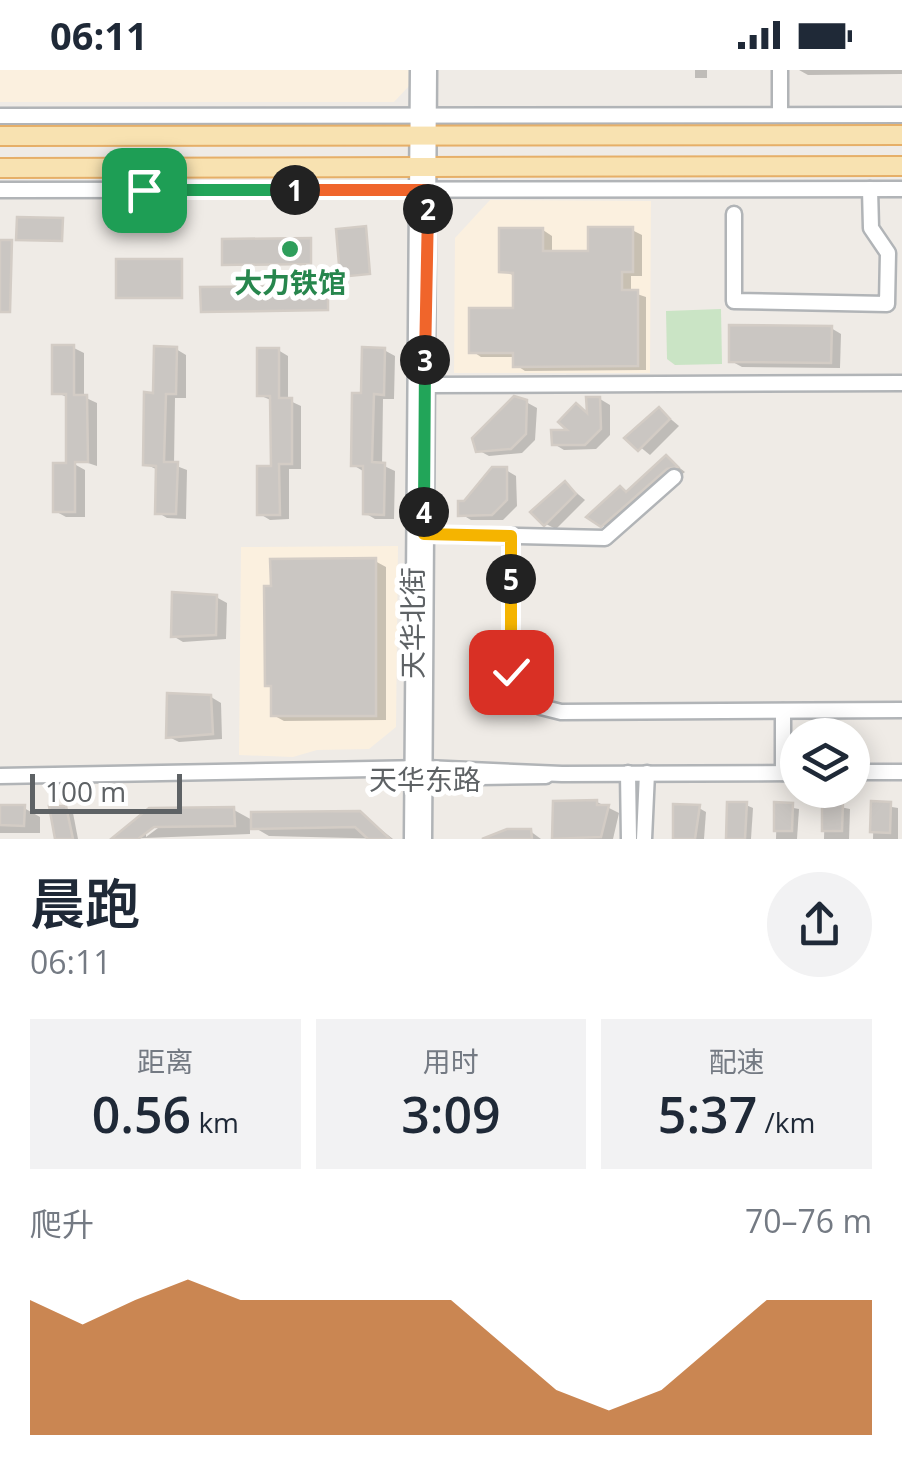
<!DOCTYPE html>
<html lang="zh">
<meta charset="utf-8">
<style>
:root{--surface:#fff;--page:#f2f2f3;--text:#1f2937;--muted:#747a83;--accent:#b45309}
body{margin:0;font-family:"Open Sans","Noto Sans SC",sans-serif;background:var(--page);color:var(--text);height:100vh;display:flex;flex-direction:column;font-size:38px;white-space:nowrap}
*{box-sizing:border-box;margin:0}
p{font-size:32px;color:var(--muted)}
.icon{flex:none;width:55px;height:55px;fill:none;stroke:currentColor;stroke-width:2;stroke-linecap:round;stroke-linejoin:round}
.map{position:relative;height:769px;overflow:hidden}
.details{display:flex;flex-direction:column;background:var(--surface);flex:1}
.details>*{flex:none}
.controls{position:absolute;left:780px;top:648px;display:grid;gap:20px}
.controls a{display:grid;place-items:center;width:90px;height:90px;border-radius:50%;background:var(--surface);box-shadow:0 5px 25px #0003;font-size:50px}
.scale{position:absolute;left:30px;bottom:25px;width:152px;box-sizing:border-box;padding-left:10px;border:5px solid #5e6265;border-top:0;font-size:28px;line-height:35px;white-space:nowrap;color:#5e6265;-webkit-text-stroke:8px #fff;paint-order:stroke}
.pin{position:absolute;display:grid;place-items:center;width:85px;height:85px;color:#fff;margin:-42px;border-radius:20px;box-shadow:0 5px 15px #0006}
.km{position:absolute;width:50px;height:50px;margin:-25px;border-radius:50%;background:#222;color:#fff;font-size:28px;line-height:50px;text-align:center}
.round{display:grid;place-items:center;flex:none;width:105px;height:105px;border-radius:52px;background:var(--page)}
.overview{display:flex;align-items:center;justify-content:space-between;height:170px;padding:0 30px}
h1{font-size:55px;font-weight:600;line-height:75px}
.figures{display:grid;grid-template-columns:repeat(3,1fr);gap:15px;height:170px;padding:10px 30px}
.figures div{display:grid;align-content:center;border-radius:0px;background:var(--page);text-align:center}
.figures b{font-size:50px;font-weight:600}
.figures small{font-size:28px;font-weight:400}
.figures p{font-size:28px}
.chart{height:280px;padding:20px 30px}
.chart p{display:flex;justify-content:space-between}
.chart svg{width:100%;height:180px;margin-top:10px;fill:var(--accent);opacity:.7}
.status{display:flex;justify-content:space-between;align-items:center;height:70px;padding:0 50px;background:var(--surface);direction:ltr}
.status svg{height:28px;fill:currentColor}
.map>svg:first-child{display:block}
.commercial{fill:#fbf0df}
.green{fill:#cae4c5}
.shadow{fill:#0003;fill-rule:evenodd}
.building{fill:#cac6c2;stroke:#d3ccc5;stroke-width:2.5}
.lines{fill:none;stroke-linecap:round;stroke-linejoin:round}
.minor-casing{stroke:#b1b4b7;stroke-width:19}
.major-casing{stroke:#e6af68;stroke-width:22}
.minor{stroke:#fff;stroke-width:14}
.major{stroke:#f8e2b1;stroke-width:18}
.split-1-casing{stroke:#fff;stroke-width:20}
.split-2-casing{stroke:#fff;stroke-width:20}
.split-3-casing{stroke:#fff;stroke-width:20}
.split-4-casing{stroke:#fff;stroke-width:20}
.split-5-casing{stroke:#fff;stroke-width:20}
.split-6-casing{stroke:#fff;stroke-width:20}
.split-1{stroke:#22a559;stroke-width:12}
.split-2{stroke:#f0652b;stroke-width:12}
.split-3{stroke:#f0652b;stroke-width:12}
.split-4{stroke:#22a559;stroke-width:12}
.split-5{stroke:#f5b400;stroke-width:12}
.split-6{stroke:#f5b400;stroke-width:12}
.leisure-dot{fill:#2e9e5b;stroke:#fff;stroke-width:4}
.labels{text-anchor:middle;dominant-baseline:central;stroke-width:10;stroke-linejoin:round;paint-order:stroke}
.leisure-label{font-size:28px;font-weight:bold;fill:#27864d;stroke:#fff}
.street-label{font-size:28px;fill:#5e6265;stroke:#fff}
</style>
<div class="status"><b>06:11</b><svg viewBox="0 0 49 12"><path d="M0 12V9h3v3zM5 12V6h3v6zM10 12V3h3v9zM15 12V0h3v12zM26 1h20v11H26zM47 4h2v5h-2z"/></svg></div>
<div class="map">
<svg width="902" height="769" viewBox="0 0 902 769">
<rect width="100%" height="100%" fill="#efebe6"/>
<g class="commercial">
<polygon points="0,0 409,0 409,16 394,32 0,32"/>
<polygon points="490,130 651,131 650,303 454,303 455,168"/>
<polygon points="398,476 396,657 369,679 317,680 293,687 239,685 241,477"/>
</g>
<polygon class="green" points="721,239 722,294 675,295 667,289 666,241"/>
<g class="shadow">
<rect x="695" y="0" width="12" height="8"/>
<polygon points="799,0 902,0 902,4 808,5"/>
<polygon points="543,160 552,166 552,184 590,184 632,160 642,165 642,206 631,206 631,222 646,227 646,300 525,301 516,295 516,287 481,287 472,281 516,240 516,206 502,201"/>
<polygon points="831,258 841,264 840,298 742,297 731,291"/>
<polygon points="74,278 84,283 84,327 97,333 97,396 76,389 76,395 85,400 85,447 66,447 55,441 69,395 69,328 55,322"/>
<polygon points="176,279 186,285 186,328 175,328 174,395 187,400 186,449 167,448 157,442 158,400 145,394 156,325"/>
<polygon points="278,280 288,286 288,330 301,336 301,399 289,399 289,449 270,450 260,444 273,398 273,331 259,325"/>
<polygon points="384,280 395,286 394,329 383,329 382,395 395,401 394,449 375,449 365,443 363,401 353,395 364,326"/>
<polygon points="600,329 610,335 610,365 596,379 564,380 554,374 574,363 577,336 589,343"/>
<polygon points="526,332 537,338 535,370 522,383 489,386 478,380"/>
<polygon points="660,340 679,356 650,385 628,367"/>
<polygon points="667,388 685,402 613,461 589,447 628,423"/>
<polygon points="506,400 516,406 517,436 503,450 471,450 461,444 466,433"/>
<polygon points="566,414 585,430 556,459 546,454"/>
<polygon points="375,491 386,497 386,650 284,651 273,645 273,618 267,615"/>
<polygon points="216,527 227,533 226,569 183,572 173,566"/>
<polygon points="211,627 221,633 222,669 179,672 169,667"/>
<polygon points="597,732 619,743 613,769 492,769 530,761 541,769 555,769"/>
<polygon points="825,734 850,739 849,769 824,769"/>
<polygon points="874,734 898,738 898,769 873,769"/>
<polygon points="746,735 753,738 751,769 728,769"/>
<polygon points="777,735 799,739 797,769 776,769"/>
<polygon points="0,738 24,738 40,747 40,763 0,763"/>
<polygon points="65,738 73,743 78,769 60,769"/>
<polygon points="699,738 706,742 704,769 675,769"/>
<path d="M 234,740 L 254,751 L 360,743 L 393,769 L 269,766 L 250,755 L 250,764 L 119,769 L 140,745 L 150,741 ZM 166,752 L 146,767 L 146,760 Z"/>
</g>
<g class="building">
<polygon points="17,147 63,148 62,171 16,170"/>
<polygon points="366,156 370,204 340,207 336,159"/>
<polygon points="588,157 633,157 633,202 622,202 622,220 638,220 638,296 513,297 513,283 469,283 469,238 513,238 513,203 499,202 499,158 543,158 543,181 588,181"/>
<polygon points="311,168 311,194 222,195 222,169"/>
<polygon points="0,170 12,170 10,242 0,242"/>
<rect x="116" y="189" width="66" height="39"/>
<polygon points="328,216 328,240 201,242 200,217"/>
<polygon points="729,255 832,256 831,293 729,292"/>
<polygon points="52,275 74,275 74,325 87,325 88,392 75,392 75,442 53,442 53,393 66,393 66,324 52,324"/>
<polygon points="154,276 177,277 176,324 166,324 164,392 178,392 176,444 155,444 156,396 143,395 144,322 153,323"/>
<polygon points="362,277 385,278 384,325 374,324 372,392 385,393 384,445 363,444 363,396 351,396 352,323 361,323"/>
<polygon points="257,278 279,278 279,328 292,328 292,394 279,394 280,445 257,445 257,396 271,396 270,326 257,326"/>
<polygon points="514,326 527,330 526,364 511,379 476,382 472,368"/>
<polygon points="586,327 600,327 601,359 585,375 552,375 551,360 567,360 558,352 576,333 587,343"/>
<polygon points="659,337 670,349 638,381 624,368"/>
<polygon points="666,385 678,397 667,399 601,457 586,447 620,416 626,422"/>
<polygon points="492,397 507,397 507,430 492,445 458,446 458,431 464,431"/>
<polygon points="565,411 576,424 544,456 530,442"/>
<polygon points="376,488 376,646 271,646 271,616 265,616 264,516 271,516 270,489"/>
<polygon points="172,522 217,525 216,565 171,567"/>
<polygon points="167,623 211,625 213,664 166,668"/>
<polygon points="597,730 597,735 609,735 601,767 552,769 553,731"/>
<polygon points="871,731 891,732 890,763 870,762"/>
<polygon points="727,732 747,732 745,769 726,769"/>
<polygon points="774,732 793,733 792,761 774,761"/>
<polygon points="822,732 843,732 842,761 822,761"/>
<polygon points="673,734 700,735 695,769 673,769"/>
<polygon points="0,735 25,735 24,756 0,755"/>
<polygon points="49,736 66,736 73,769 55,769"/>
<polygon points="234,737 235,756 154,757 138,769 111,769 149,738"/>
<polygon points="360,741 390,769 368,769 355,757 251,759 251,742"/>
<polygon points="507,759 531,759 532,769 482,769"/>
</g>
<g class="lines">
<defs>
<g id="minor">
<polyline points="780,0 780,45"/>
<polyline points="0,46 902,45"/>
<polyline points="0,120 902,119"/>
<polyline points="734,144 734,231 887,234 888,183 871,158 870,119"/>
<polyline points="425,315 902,313"/>
<polyline points="424,464 605,468 674,407"/>
<polyline points="511,466 511,602 541,637 561,642 902,640"/>
<polyline points="852,702 902,702"/>
<polyline points="628,703 629,769"/>
<polyline points="783,703 783,641"/>
<polyline points="0,706 425,698 562,704 798,703"/>
<polyline points="418,708 546,706"/>
<polyline points="412,769 418,0"/>
<polyline points="424,769 429,0"/>
<polyline points="644,769 647,703"/>
</g>
<g id="major">
<polyline points="0,66 902,65"/>
<polyline points="0,98 902,96"/>
</g>
</defs>
<use href="#minor" class="minor-casing"/>
<use href="#major" class="major-casing"/>
<use href="#minor" class="minor"/>
<use href="#major" class="major"/>
</g>
<g class="lines">
<defs>
<polyline id="split-1" points="144,120 295,120"/>
<polyline id="split-2" points="295,120 428,120 428,139"/>
<polyline id="split-3" points="425,290 428,139"/>
<polyline id="split-4" points="424,442 425,290"/>
<polyline id="split-5" points="424,442 424,464 511,466 511,509"/>
<polyline id="split-6" points="511,509 511,602"/>
</defs>
<use href="#split-1" class="split-1-casing"/>
<use href="#split-2" class="split-2-casing"/>
<use href="#split-3" class="split-3-casing"/>
<use href="#split-4" class="split-4-casing"/>
<use href="#split-5" class="split-5-casing"/>
<use href="#split-6" class="split-6-casing"/>
<use href="#split-1" class="split-1"/>
<use href="#split-2" class="split-2"/>
<use href="#split-3" class="split-3"/>
<use href="#split-4" class="split-4"/>
<use href="#split-5" class="split-5"/>
<use href="#split-6" class="split-6"/>
</g>
<circle class="leisure-dot" cx="290" cy="179" r="10"/>
<g class="labels">
<g class="leisure-label">
<text x="290" y="212">大力铁馆</text>
</g>
<g class="street-label">
<text transform="translate(412 553) rotate(-90)">天华北街</text>
<text x="425" y="709">天华东路</text>
</g>
</g>
</svg>
<div class="controls">
<a><svg class="icon" aria-label="layers" viewBox="0 0 24 24"><path d="M12 4l9 5-9 5-9-5zM3 14l9 5 9-5"/></svg></a>
</div>
<div class="scale">100 m</div>
<div class="pin" style="left:144px;top:120px;background:#1e9e55"><svg class="icon" aria-label="arrive" viewBox="0 0 24 24"><path d="M6 21V4h12l-3 4 3 4H6"/></svg></div>
<div class="pin" style="left:511px;top:602px;background:#d93025"><svg class="icon" aria-label="check" viewBox="0 0 24 24"><path d="M5 12l5 5 9-10"/></svg></div>
<b class="km" style="left:295px;top:120px">1</b>
<b class="km" style="left:428px;top:139px">2</b>
<b class="km" style="left:425px;top:290px">3</b>
<b class="km" style="left:424px;top:442px">4</b>
<b class="km" style="left:511px;top:509px">5</b>
</div>
<section class="details">
<div class="overview"><div><h1>晨跑</h1><p>06:11</p></div><a class="round"><svg class="icon" aria-label="share" viewBox="0 0 24 24"><path d="M12 15V3M7 8l5-5 5 5M5 13v7h14v-7"/></svg></a></div>
<div class="figures">
<div><p>距离</p><b>0.56<small> km</small></b></div>
<div><p>用时</p><b>3:09</b></div>
<div><p>配速</p><b>5:37<small> /km</small></b></div>
</div>
<div class="chart"><p><span>爬升</span>70–76 m</p>
<svg viewBox="0 0 160 44" preserveAspectRatio="none"><path d="M0 44V11L10 17L20 11L30 6L40 11L50 11L60 11L70 11L80 11L90 22L100 33L110 38L120 33L130 22L140 11L150 11L160 11V44z"/></svg>
</div>
</section>
